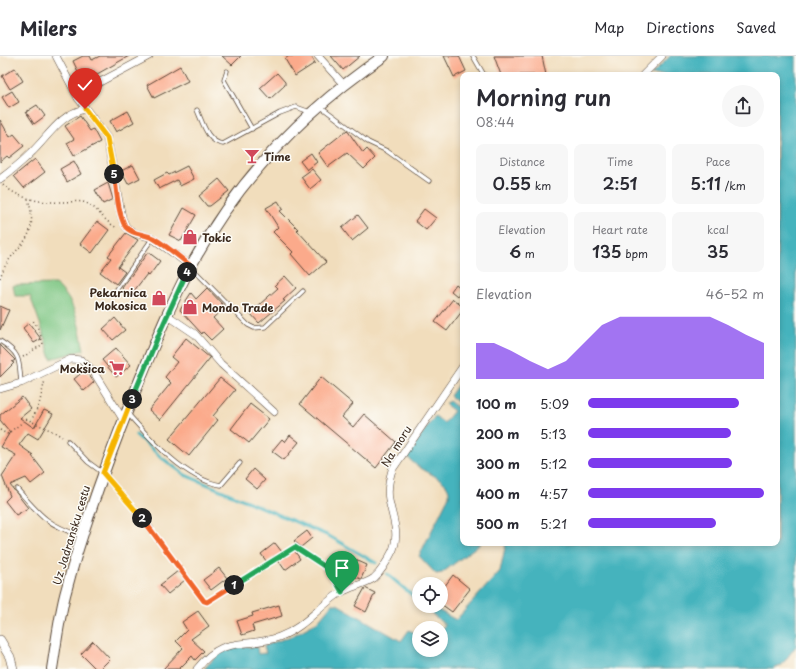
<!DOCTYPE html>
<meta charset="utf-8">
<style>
:root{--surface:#fff;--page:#f7f7f7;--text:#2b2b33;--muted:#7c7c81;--line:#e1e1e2;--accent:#7c3aed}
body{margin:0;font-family:"Playpen Sans",sans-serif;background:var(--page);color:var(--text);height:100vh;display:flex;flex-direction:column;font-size:15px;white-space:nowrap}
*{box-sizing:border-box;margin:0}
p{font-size:13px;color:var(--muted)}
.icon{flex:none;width:22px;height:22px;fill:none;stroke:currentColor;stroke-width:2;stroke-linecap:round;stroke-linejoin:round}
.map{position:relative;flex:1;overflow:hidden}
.panel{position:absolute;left:460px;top:16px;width:320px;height:474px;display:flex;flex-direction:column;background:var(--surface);border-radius:8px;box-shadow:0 2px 6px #0003}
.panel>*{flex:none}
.tools{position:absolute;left:412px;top:521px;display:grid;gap:8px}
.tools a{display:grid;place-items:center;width:36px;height:36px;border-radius:50%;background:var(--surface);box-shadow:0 2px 6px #0003;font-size:20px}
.pin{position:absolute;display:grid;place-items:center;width:34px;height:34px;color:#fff;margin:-41px -17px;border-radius:50% 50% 50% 0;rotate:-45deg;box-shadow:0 0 4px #0007}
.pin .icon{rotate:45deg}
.km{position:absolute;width:20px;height:20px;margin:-10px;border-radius:50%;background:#222;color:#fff;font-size:11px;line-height:20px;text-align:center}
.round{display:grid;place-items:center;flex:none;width:42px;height:42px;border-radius:21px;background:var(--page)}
.summary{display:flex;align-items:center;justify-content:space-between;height:68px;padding:0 16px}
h1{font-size:22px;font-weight:600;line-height:30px}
.stats{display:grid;grid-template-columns:repeat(3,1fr);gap:6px;height:68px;padding:4px 16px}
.stats div{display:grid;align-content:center;border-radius:8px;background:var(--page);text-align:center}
.stats b{font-size:17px;font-weight:600}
.stats small{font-size:11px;font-weight:400}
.stats p{font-size:11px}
.chart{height:112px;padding:8px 16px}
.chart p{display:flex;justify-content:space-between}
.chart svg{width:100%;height:72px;margin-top:4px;fill:var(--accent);opacity:.7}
ul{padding:0 16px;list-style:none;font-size:13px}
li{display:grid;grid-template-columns:64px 48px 1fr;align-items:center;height:30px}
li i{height:10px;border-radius:5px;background:var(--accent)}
header{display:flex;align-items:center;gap:24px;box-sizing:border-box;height:56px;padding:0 20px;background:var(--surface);border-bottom:1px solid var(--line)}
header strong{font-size:19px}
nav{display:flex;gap:22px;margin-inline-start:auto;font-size:14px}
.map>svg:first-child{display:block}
.green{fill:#7ec683;stroke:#5c7850}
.water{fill:#44b3bd;stroke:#406e6e}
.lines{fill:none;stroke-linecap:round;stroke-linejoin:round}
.stream{stroke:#44b3bd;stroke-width:3}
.building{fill:#fbaa8b}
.service-casing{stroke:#564536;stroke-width:5}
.minor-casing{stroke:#564536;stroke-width:8}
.tertiary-casing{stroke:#564536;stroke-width:10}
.secondary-casing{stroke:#564536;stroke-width:12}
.path{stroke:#564536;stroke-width:1.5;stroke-dasharray:1 3;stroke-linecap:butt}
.service{stroke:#fff;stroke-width:3.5}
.minor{stroke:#fff;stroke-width:7}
.tertiary{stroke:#fff;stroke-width:9}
.secondary{stroke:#fff;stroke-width:10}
.split-1-casing{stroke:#fff;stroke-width:8}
.split-2-casing{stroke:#fff;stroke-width:8}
.split-3-casing{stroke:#fff;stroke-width:8}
.split-4-casing{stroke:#fff;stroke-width:8}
.split-5-casing{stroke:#fff;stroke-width:8}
.split-6-casing{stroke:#fff;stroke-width:8}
.split-1{stroke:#22a559;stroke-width:5}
.split-2{stroke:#f0652b;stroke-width:5}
.split-3{stroke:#f5b400;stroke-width:5}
.split-4{stroke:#22a559;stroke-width:5}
.split-5{stroke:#f0652b;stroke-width:5}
.split-6{stroke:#f5b400;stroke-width:5}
.labels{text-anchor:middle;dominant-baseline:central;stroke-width:3;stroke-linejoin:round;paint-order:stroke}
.poi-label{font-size:11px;font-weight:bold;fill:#3b2a1e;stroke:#fdfcf7;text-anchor:start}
.street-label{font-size:11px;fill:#3b2a1e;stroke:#fdfcf7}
</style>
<header>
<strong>Milers</strong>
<nav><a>Map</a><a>Directions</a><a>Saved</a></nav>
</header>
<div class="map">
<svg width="796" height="613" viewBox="0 0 796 613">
<rect width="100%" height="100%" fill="#fdfcf7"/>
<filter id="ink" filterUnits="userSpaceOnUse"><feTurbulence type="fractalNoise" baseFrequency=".025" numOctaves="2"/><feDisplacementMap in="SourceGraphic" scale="8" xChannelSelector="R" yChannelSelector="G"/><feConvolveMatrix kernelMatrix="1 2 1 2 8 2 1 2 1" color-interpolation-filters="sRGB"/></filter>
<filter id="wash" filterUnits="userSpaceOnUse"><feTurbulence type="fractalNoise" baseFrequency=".012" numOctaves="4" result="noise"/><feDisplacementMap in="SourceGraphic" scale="16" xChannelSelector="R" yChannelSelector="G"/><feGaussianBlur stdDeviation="0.9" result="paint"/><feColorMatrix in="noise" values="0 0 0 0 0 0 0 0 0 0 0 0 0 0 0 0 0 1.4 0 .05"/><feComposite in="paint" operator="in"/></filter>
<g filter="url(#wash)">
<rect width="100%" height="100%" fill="#f1ddbc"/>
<path class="green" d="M 55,228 C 76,244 79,270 84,294 L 51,303 L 41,270 L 30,240 L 15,240 L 13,229 Z"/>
<g class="water">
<path d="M 670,0 L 796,0 L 796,590 L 781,610 L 773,613 L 204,613 C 223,592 229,591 257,591 L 258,598 L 266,597 L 264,590 L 294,579 L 317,566 L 332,548 L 337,548 L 401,585 L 409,574 L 419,579 L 419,594 L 441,594 L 441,575 L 445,569 L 424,551 L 431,550 L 456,564 L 500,515 L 506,487 L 777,487 L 777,19 L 651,19 Z"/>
<path d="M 463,321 L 463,487 L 481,487 L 442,517 L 436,518 L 419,500 L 449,440 C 452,420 416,417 407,399 L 435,360 L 444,367 L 454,355 L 445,348 L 449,345 L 457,351 L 460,348 L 450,340 Z"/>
</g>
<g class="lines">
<g class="stream">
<polyline points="136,379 162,402 185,419 329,480 376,507"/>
<polyline points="387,518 419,545"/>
</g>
</g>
<g id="blocks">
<g class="building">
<polygon points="83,0 90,0 92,4 100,0 129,0 83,26 73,5"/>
<polygon points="222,0 241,0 232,9"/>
<polygon points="289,0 311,0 315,7 295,20 285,3"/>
<polygon points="331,0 360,0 343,14"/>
<polygon points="444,0 459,0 466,15 454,21"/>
<polygon points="494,0 542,0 546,19 501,19"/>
<polygon points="180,10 188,25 154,42 147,29"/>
<polygon points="15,12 23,25 10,33 2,20"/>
<polygon points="277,17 285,26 285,29 270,43 260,32"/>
<polygon points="12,35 19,46 9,52 2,41"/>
<polygon points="37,49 45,60 34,68 26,56"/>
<polygon points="128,55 134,66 116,76 110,65"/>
<polygon points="80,60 90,75 93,73 100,86 74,100 67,87 74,83 65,70"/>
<polygon points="0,64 10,81 14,78 24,90 9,102 7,100 0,106"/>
<polygon points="347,74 363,97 367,93 375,102 364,113 347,97 328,111 318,97"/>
<polygon points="311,97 317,106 307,114 300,105"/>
<polygon points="35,103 45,116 24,132 14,120"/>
<polygon points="74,105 81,118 67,126 60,113"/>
<polygon points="133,109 140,122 128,128 121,115"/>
<polygon points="187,110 194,123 180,130 177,124 159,133 154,124 167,117 169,119"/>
<polygon points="312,113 321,124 310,133 301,121"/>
<polygon points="219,123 229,135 210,150 207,150 199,140"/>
<polygon points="108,127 113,143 103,148 95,134"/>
<polygon points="278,145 283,153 280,155 298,173 297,174 326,206 310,220 291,198 293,196 273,176 278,171 266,152"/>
<polygon points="184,152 196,159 181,185 169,179"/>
<polygon points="424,153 436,162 426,174 415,165"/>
<polygon points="358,159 368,172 352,185 342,172"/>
<polygon points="97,165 109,174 92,197 80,188"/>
<polygon points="126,177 138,184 118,211 125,216 116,228 100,216 111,202 108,200"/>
<polygon points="148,196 160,205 149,220 147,218 130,240 122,232"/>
<polygon points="285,220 296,232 283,244 285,245 259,267 250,257 278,232 275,229"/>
<polygon points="456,228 462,233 457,240 451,235"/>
<polygon points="207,232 225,251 213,262 223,273 211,284 203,276 202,278 180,254 191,237 196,243"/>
<polygon points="453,243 463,251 463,254 447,275 435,266"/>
<polygon points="0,250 9,254 0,274"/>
<polygon points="115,262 125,274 113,284 103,273"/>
<polygon points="29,267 41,283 34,287 23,272"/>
<polygon points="186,282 210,302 160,364 149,354 171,327 165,321 177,306 171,301"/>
<polygon points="0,289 15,304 12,306 14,307 0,321"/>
<polygon points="116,292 131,309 116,321 102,304"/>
<polygon points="85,314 94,326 84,335 74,323"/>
<polygon points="321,321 353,348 342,361 353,371 364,358 396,386 376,412 300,348"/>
<polygon points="220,322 235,334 213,360 218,364 189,400 169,383"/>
<polygon points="22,341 31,353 20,362 34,372 44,354 53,358 38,383 28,377 19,389 33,399 32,400 45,417 31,428 26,422 10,429 28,452 16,459 5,445 10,440 2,420 16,399 1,391 10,376 0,364 0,359"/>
<polygon points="250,348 269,363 249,387 231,373"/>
<polygon points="290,379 299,386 284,404 272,395 282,383 285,386"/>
<polygon points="253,413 265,424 257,433 245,423"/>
<polygon points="307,475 312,482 301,491 294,485"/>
<polygon points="275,487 285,500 294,494 300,503 285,514 275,500 267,506 261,498"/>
<polygon points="340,497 367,509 361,523 334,513"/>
<polygon points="219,512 227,522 211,534 203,524"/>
<polygon points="178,515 185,524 168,538 160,529"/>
<polygon points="453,519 470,533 452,556 441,548 441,535"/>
<polygon points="365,532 375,537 366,556 355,550"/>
<polygon points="279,549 282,560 252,569 254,575 242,579 237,565 253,560 252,557"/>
<polygon points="198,555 209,570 191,583 204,595 195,604 192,600 179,613 163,613 183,592 176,585 187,574 182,566"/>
<polygon points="93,585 110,603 100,613 96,613 81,598"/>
</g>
</g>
</g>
<g filter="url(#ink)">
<use href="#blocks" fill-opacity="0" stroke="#564536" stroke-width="1"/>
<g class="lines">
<defs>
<g id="service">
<polyline points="473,0 484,19"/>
<polyline points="227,15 224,24 252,73"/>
<polyline points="320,50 368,86 387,95 429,125"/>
<path d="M 197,54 C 203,67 207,86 223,88 L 280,57 L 296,51 L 310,56"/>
<polyline points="191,211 248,269 254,272 265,271 303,235"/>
<polyline points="117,233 152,183"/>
<path d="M 0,285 C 21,298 19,304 21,327"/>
<path d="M 128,358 C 150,383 186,424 221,429 L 240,407"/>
<polyline points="68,385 88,406 103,417 151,472"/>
<path d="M 17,433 C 41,460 46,468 81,480"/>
<polyline points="295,491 330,514 342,536"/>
</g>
<g id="minor">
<polyline points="56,0 78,42 107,82 122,162 126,171 135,177 152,182 191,210"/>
<polyline points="318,0 344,29"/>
<polyline points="643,19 662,0"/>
<polyline points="78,42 100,26 149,0"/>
<path d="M 0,123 C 11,115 22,106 31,97 C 49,80 60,58 85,53"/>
<polyline points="167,259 195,278 221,308 274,356"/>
<polyline points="0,333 21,327 71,303 81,304 93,315 124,365"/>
<path d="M 197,613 C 224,578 243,593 279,581 C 304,572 318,551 340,537 C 351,530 364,529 374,522 C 382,515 388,504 393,494 C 400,477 392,461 389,444 C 387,433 389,424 392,414 L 463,310"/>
</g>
<polyline id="tertiary" points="0,584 10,601 13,613"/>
<path id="secondary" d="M 52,613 C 56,588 59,563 65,539 C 82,473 105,411 130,348 C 149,302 167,254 191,210 C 238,123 303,55 384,0"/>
</defs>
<use href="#service" class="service-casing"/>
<use href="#minor" class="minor-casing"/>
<use href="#tertiary" class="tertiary-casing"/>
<use href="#secondary" class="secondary-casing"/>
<g class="path">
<path d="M 3,129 C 20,143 40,147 61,146 C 68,146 77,145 83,146 C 98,150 104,167 118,172"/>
<path d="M 0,222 C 11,187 42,189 28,143"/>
<polyline points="23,301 43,288 39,274 32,263"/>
<polyline points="31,365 39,349 45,324"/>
<path d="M 0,374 L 7,378 L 27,363 C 39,370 51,373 62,381"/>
<polyline points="155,477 204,545 207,546 290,494"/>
</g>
<use href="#service" class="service"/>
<use href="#minor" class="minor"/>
<use href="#tertiary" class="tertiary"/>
<use href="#secondary" class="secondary"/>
</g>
</g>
<g class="lines" filter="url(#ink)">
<defs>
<polyline id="split-1" points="234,529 295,491 330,514 342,536"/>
<polyline id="split-2" points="142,462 204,545 207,546 234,529"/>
<polyline id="split-3" points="132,343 103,417 142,462"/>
<polyline id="split-4" points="132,343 162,271 187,216"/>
<path id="split-5" d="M 114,118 C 117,134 117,155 125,170 C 130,178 145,178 153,182 C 166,189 179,201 191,210 L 187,216"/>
<polyline id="split-6" points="85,53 107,82 114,118"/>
</defs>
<use href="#split-1" class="split-1-casing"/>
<use href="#split-2" class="split-2-casing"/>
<use href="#split-3" class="split-3-casing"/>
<use href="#split-4" class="split-4-casing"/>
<use href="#split-5" class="split-5-casing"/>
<use href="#split-6" class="split-6-casing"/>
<use href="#split-1" class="split-1"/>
<use href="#split-2" class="split-2"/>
<use href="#split-3" class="split-3"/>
<use href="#split-4" class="split-4"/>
<use href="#split-5" class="split-5"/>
<use href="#split-6" class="split-6"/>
</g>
<defs>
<symbol id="bar-bare" viewBox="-9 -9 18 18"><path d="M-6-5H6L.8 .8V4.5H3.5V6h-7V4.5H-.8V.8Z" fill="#d1495b" stroke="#fdfcf7" stroke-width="2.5" paint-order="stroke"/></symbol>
<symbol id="shop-bare" viewBox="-9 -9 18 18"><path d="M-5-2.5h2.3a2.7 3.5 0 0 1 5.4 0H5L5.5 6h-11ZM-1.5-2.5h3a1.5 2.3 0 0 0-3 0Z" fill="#d1495b" stroke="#fdfcf7" stroke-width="2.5" paint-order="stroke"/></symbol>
<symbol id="supermarket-bare" viewBox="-9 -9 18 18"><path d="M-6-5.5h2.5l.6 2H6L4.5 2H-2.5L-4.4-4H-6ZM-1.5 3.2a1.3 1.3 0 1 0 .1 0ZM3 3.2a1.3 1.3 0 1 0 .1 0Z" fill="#d1495b" stroke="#fdfcf7" stroke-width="2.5" paint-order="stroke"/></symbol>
</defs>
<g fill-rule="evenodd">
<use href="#bar-bare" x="241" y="89" width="22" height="22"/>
<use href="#shop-bare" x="179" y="170" width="22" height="22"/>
<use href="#shop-bare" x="148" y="231" width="22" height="22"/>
<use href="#shop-bare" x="179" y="240" width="22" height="22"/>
<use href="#supermarket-bare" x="106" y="301" width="22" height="22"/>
</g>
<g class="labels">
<g class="poi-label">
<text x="264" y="100">Time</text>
<text x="202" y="181">Tokic</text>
<text x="147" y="236" text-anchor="end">Pekarnica<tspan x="147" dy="13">Mokosica</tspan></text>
<text x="202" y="251">Mondo Trade</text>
<text x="105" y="312" text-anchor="end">Mokšica</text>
</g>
<g class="street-label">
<text transform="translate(396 390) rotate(-58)">Na moru</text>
<text transform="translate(71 479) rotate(-73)">Uz Jadransku cestu</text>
</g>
</g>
</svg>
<div class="tools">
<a><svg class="icon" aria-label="locate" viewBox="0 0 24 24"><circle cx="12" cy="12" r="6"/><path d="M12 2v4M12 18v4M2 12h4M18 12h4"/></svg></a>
<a><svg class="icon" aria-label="layers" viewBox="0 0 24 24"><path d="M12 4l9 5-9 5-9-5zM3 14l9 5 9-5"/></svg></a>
</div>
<div class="pin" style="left:342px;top:536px;background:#1e9e55"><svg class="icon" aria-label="arrive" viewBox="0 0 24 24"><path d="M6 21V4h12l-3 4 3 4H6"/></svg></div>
<div class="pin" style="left:85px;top:53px;background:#d93025"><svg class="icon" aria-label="check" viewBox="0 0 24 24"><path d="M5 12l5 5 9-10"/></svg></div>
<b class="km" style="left:234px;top:529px">1</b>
<b class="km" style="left:142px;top:462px">2</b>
<b class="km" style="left:132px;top:343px">3</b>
<b class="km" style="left:187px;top:216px">4</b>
<b class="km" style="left:114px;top:118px">5</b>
<section class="panel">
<div class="summary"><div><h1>Morning run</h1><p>08:44</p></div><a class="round"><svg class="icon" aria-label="share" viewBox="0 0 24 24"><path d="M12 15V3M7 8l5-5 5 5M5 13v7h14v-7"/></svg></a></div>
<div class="stats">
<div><p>Distance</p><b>0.55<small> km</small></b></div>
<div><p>Time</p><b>2:51</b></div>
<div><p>Pace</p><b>5:11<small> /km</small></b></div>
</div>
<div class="stats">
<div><p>Elevation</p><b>6<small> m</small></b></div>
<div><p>Heart rate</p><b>135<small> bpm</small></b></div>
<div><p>kcal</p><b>35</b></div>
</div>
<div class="chart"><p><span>Elevation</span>46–52 m</p>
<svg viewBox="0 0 160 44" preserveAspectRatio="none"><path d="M0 44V22L10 22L20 27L30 33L40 38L50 33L60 22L70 11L80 6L90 6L100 6L110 6L120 6L130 6L140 11L150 17L160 22V44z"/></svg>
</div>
<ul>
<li><b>100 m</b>5:09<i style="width:86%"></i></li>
<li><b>200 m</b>5:13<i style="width:81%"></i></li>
<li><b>300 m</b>5:12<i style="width:82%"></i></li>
<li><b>400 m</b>4:57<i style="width:100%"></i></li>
<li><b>500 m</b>5:21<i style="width:73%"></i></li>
</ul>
</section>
</div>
